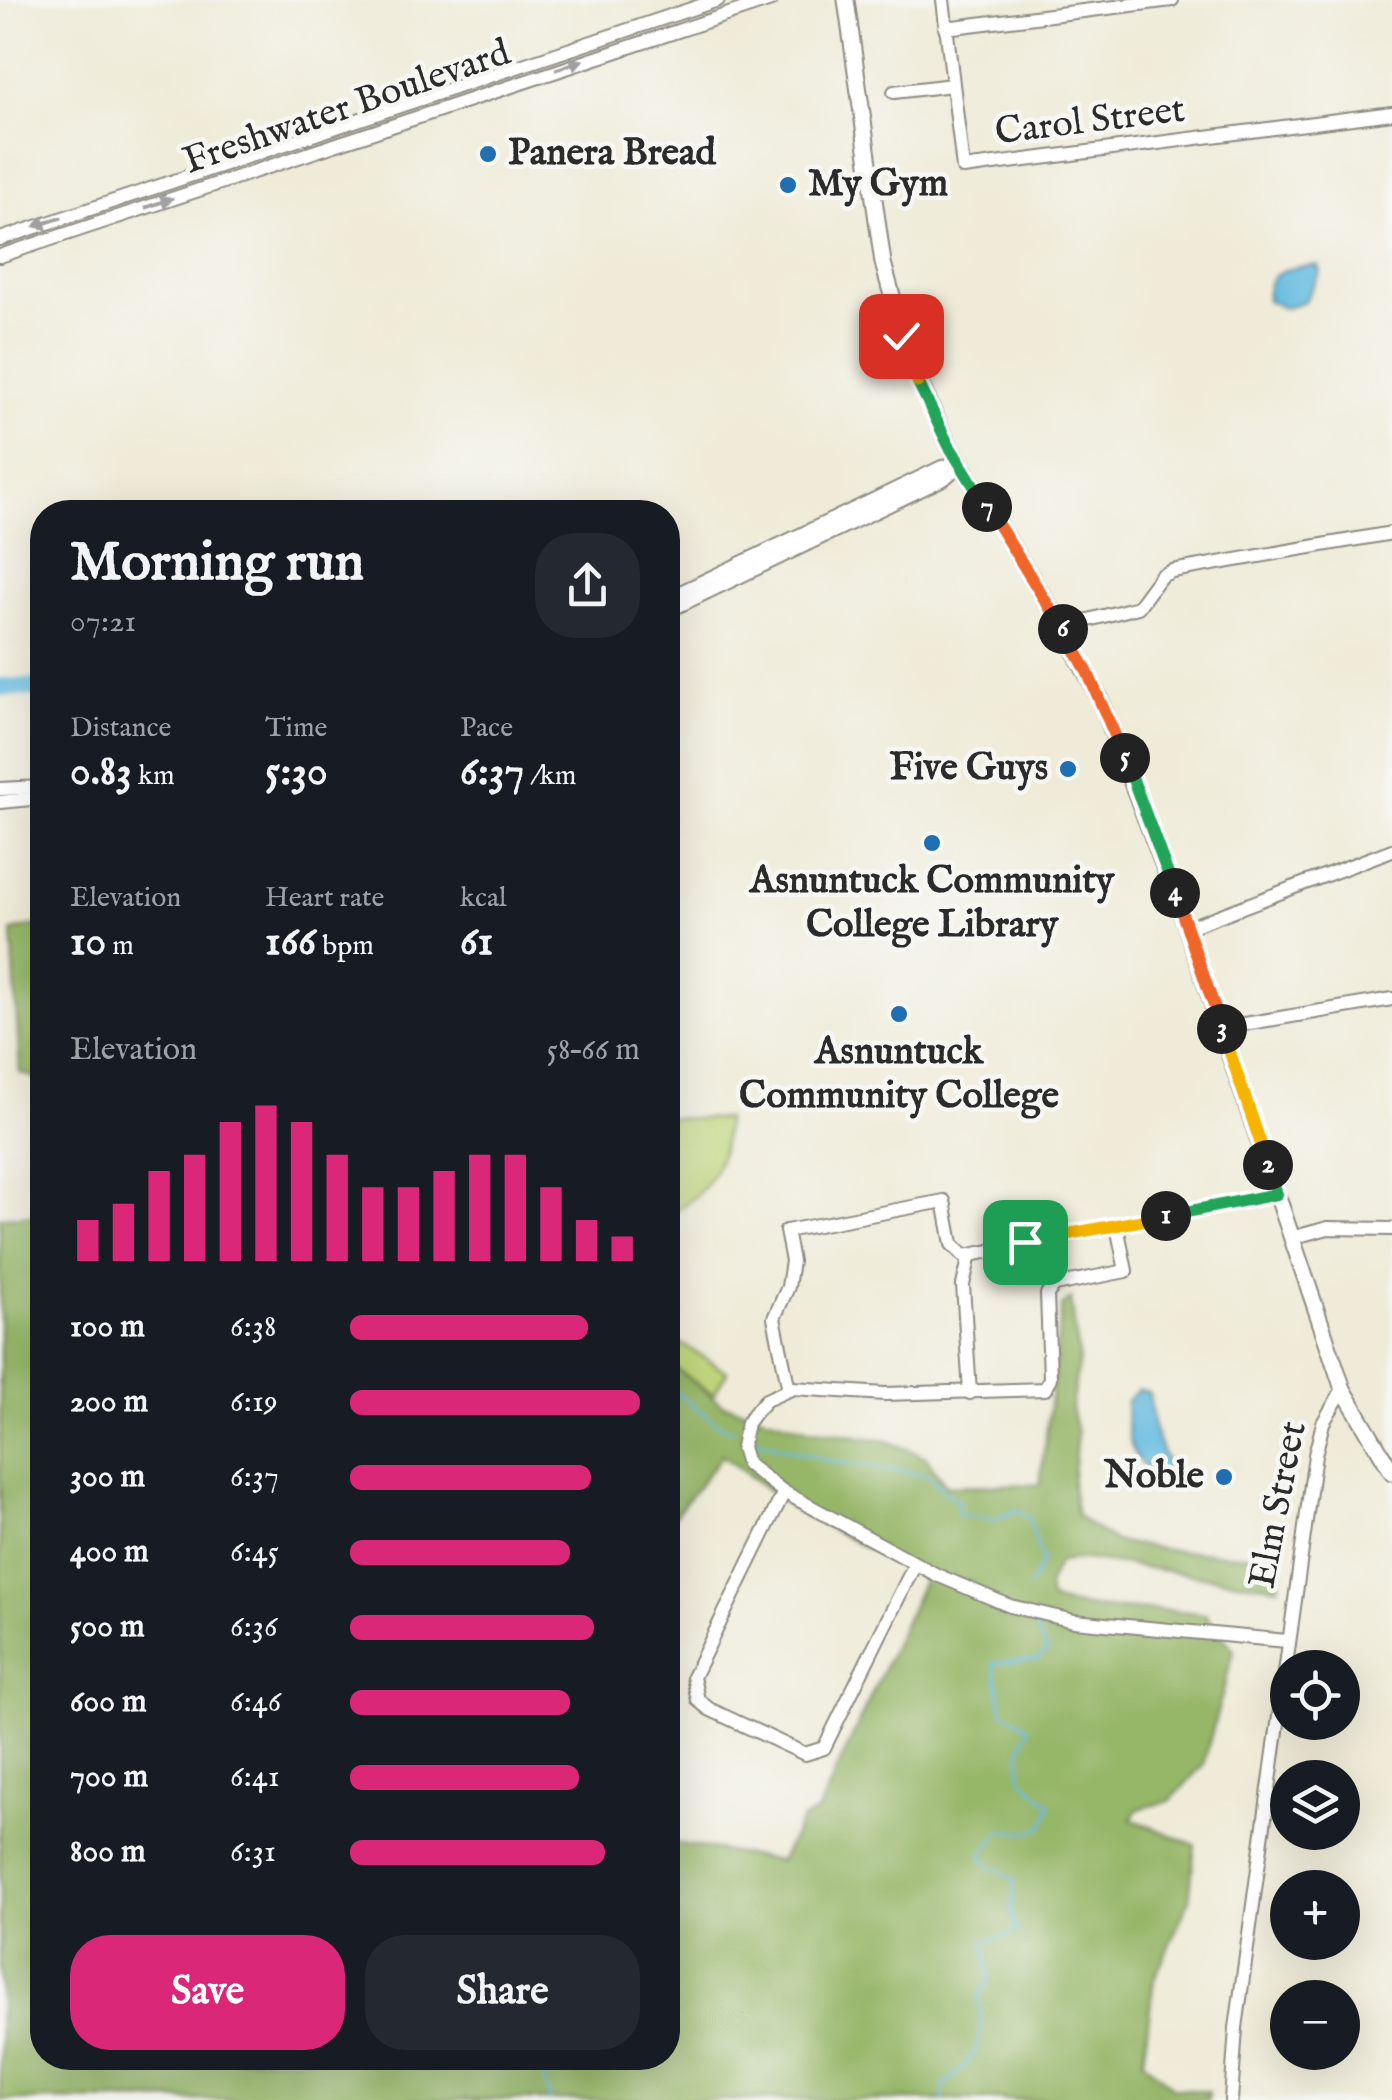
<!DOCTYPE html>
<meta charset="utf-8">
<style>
:root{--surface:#171b24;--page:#242831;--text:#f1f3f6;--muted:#9ea1a6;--accent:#db2777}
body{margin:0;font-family:"IM FELL English",serif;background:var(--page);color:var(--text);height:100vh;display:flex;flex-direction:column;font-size:38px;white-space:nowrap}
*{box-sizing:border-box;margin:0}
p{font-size:32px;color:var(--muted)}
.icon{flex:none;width:55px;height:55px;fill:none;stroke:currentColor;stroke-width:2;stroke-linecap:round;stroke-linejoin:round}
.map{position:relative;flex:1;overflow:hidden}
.sheet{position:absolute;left:30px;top:500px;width:650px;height:1570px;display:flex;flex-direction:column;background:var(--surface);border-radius:40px;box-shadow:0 10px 40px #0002}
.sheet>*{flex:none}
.fabs{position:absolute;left:1270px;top:1650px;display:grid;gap:20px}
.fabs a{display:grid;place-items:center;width:90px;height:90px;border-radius:50%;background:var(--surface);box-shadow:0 10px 40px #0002;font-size:50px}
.pin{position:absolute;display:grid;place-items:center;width:85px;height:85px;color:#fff;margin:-42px;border-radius:20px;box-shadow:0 5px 15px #0006}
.km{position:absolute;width:50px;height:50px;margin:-25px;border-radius:50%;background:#222;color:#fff;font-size:28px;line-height:50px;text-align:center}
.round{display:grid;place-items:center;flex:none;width:105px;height:105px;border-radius:40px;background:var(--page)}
.overview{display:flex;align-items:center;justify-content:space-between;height:170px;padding:0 40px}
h1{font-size:55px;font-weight:700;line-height:75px}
.figures{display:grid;grid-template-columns:repeat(3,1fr);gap:15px;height:170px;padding:10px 40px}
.figures div{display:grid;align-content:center}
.figures b{font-size:42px;font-weight:700}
.figures small{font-size:28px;font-weight:400}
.figures p{font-size:28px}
.chart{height:280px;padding:20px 40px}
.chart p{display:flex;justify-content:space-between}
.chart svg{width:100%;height:180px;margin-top:10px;stroke:var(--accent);stroke-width:6}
.action{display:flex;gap:20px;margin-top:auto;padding:20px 40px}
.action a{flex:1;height:115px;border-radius:40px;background:var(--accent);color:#fff;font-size:40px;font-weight:700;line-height:115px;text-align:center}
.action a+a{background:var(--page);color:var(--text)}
ul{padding:0 40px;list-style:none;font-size:32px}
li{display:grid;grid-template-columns:160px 120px 1fr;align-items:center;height:75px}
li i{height:25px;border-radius:12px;background:var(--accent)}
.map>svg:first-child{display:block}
.green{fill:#bed478;stroke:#748052;stroke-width:2.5}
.forest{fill:#96b668;stroke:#60704a;stroke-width:2.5}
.water{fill:#63bbe0;stroke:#477386;stroke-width:2.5}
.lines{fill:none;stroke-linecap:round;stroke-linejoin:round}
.stream{stroke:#63bbe0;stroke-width:2.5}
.river{stroke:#63bbe0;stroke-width:18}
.minor-casing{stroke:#8d8b82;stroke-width:16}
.major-casing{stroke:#8d8b82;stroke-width:19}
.minor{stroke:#fff;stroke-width:12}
.major{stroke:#fff;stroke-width:15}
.oneway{fill:#a0a0a0}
.split-1-casing{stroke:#fff;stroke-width:20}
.split-2-casing{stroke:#fff;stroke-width:20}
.split-3-casing{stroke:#fff;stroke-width:20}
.split-4-casing{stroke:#fff;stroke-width:20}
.split-5-casing{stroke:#fff;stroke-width:20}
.split-6-casing{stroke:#fff;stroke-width:20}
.split-7-casing{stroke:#fff;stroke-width:20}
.split-8-casing{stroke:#fff;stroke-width:20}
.split-9-casing{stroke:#fff;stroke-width:20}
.split-1{stroke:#f5b400;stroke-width:12}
.split-2{stroke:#22a559;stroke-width:12}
.split-3{stroke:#f5b400;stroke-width:12}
.split-4{stroke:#f0652b;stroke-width:12}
.split-5{stroke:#22a559;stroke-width:12}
.split-6{stroke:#f0652b;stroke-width:12}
.split-7{stroke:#f0652b;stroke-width:12}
.split-8{stroke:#22a559;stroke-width:12}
.split-9{stroke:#f5b400;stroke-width:12}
.poi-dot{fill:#1f6fb2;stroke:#f6f6f2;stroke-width:4}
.labels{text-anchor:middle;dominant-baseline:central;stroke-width:9;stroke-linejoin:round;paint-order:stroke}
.street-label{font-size:38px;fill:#2b2b2b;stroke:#f6f6f2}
.poi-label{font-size:38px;font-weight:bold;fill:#2b2b2b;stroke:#f6f6f2;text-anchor:start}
</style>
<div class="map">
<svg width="1392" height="2100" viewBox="0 0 1392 2100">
<rect width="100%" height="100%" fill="#f6f6f2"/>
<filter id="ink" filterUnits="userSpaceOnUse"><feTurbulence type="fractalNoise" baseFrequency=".01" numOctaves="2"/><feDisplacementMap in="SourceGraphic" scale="20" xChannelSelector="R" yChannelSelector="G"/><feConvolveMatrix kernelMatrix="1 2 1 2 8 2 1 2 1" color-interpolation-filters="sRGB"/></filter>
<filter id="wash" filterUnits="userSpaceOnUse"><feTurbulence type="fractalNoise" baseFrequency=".0048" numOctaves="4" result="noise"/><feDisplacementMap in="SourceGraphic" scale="40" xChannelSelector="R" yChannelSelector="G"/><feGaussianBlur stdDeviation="2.25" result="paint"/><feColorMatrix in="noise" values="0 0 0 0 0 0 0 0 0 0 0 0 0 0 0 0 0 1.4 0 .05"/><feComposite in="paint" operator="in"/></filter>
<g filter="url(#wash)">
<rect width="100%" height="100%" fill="#efebd8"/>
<g class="green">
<path d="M 668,1118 L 725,1119 C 726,1161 708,1196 668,1213 Z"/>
<polygon points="682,1344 727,1372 714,1394 669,1366"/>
</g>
<g class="forest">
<polygon points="42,924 42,1080 20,1073 12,931"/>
<path d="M 42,1215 L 42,2058 L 668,2058 L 668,1842 L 780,1861 L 802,1820 L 819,1810 L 924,1579 L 795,1510 L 722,1455 L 668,1524 L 668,1362 L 722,1404 L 809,1429 L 888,1441 L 926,1457 L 946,1486 L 1040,1484 L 1062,1306 L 1071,1299 L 1079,1359 L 1071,1407 L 1077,1433 L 1072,1486 L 1077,1516 L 1114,1541 L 1168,1550 L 1282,1558 L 1279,1587 L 1085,1559 L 1059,1562 L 1048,1586 L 1050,1600 C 1100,1615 1153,1605 1205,1614 L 1234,1650 L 1203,1765 L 1170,1801 L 1138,1809 L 1132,1819 L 1195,1845 L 1189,1901 L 1154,1979 L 1143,2060 L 1173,2088 L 1208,2092 L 1208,2100 L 0,2100 L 0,1217 Z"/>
</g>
<g class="water">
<path d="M 1318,265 L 1320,272 L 1305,301 L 1284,308 L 1267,300 C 1264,267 1293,268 1318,265 Z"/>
<path d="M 1138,1390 L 1149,1393 L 1154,1431 L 1170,1471 L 1166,1481 C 1129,1465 1127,1439 1126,1402 Z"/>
</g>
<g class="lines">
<g class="stream">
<polyline points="668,1386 716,1423 734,1431"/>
<polyline points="752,1439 831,1461 927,1475 959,1503 957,1514 995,1520 1017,1510 1029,1518 1042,1561 1029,1587"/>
<polyline points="539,2058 550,2100"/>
<path d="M 944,2100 L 944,2086 C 975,2057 987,2043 978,1999 L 989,1980 L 985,1941 L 1017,1933 L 1011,1910 L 1015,1880 L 990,1866 L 981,1855 L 1002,1830 L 1031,1832 L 1044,1826 L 1051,1805 L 1021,1778 L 1020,1751 L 1029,1728 L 1003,1711 L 993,1663 L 1037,1660 L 1047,1651 L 1035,1627"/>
</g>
<polyline class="river" points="0,687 41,688 42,693"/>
</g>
</g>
<g filter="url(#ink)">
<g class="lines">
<defs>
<g id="minor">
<polyline points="943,0 963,168 1392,113"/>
<polyline points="945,28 1172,0"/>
<polyline points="894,92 952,85"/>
<polyline points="0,239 718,0"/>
<polyline points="0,256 771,0"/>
<polyline points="668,598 942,467 961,464"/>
<polyline points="668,611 945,478 961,464"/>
<polyline points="1062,627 1138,607 1161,576 1172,571 1392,533"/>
<polyline points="0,789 42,787"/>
<polyline points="0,802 42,798"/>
<polyline points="1187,928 1392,850"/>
<polyline points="1221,1028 1392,999"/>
<polyline points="1117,1226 1126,1271 1055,1285 1047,1294 1050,1378 1045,1389 885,1394 793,1388 766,1400 756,1411 747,1423 742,1447 747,1464 784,1492 937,1575 1010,1606 1074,1621 1287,1641"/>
<polyline points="1291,1238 1328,1228 1392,1229"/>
<polyline points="789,1390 774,1318 788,1287 792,1261 786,1231 944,1201 952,1244 967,1259"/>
<polyline points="970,1393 963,1285 970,1255 1277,1194"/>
<polyline points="784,1492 693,1677 698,1700 709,1709 805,1754 824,1748 915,1564"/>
<polyline points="1231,2100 1236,2028 1315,1455 1323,1423 1343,1389"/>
</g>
<polyline id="major" points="846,0 883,263 911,364 948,444 1062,627 1100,699 1181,911 1343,1389 1392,1472"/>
</defs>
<use href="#minor" class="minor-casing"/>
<use href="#major" class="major-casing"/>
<use href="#minor" class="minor"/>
<use href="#major" class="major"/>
</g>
<defs><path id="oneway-solid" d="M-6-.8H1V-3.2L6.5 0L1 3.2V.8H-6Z" transform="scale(2.5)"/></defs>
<g class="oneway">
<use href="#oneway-solid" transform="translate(569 65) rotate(-19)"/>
<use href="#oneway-solid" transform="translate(159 203) rotate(-19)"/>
<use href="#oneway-solid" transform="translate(48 222) rotate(162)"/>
</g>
</g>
<g class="lines" filter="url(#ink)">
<defs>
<polyline id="split-1" points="1025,1242 1166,1216"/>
<polyline id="split-2" points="1166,1216 1277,1194 1268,1165"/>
<polyline id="split-3" points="1222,1029 1268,1165"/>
<polyline id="split-4" points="1175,893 1222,1029"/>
<polyline id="split-5" points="1125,758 1175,893"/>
<polyline id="split-6" points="1063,629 1086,669 1125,758"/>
<polyline id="split-7" points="987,507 1063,629"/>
<polyline id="split-8" points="918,382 948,444 987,507"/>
<polyline id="split-9" points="901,336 918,382"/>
</defs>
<use href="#split-1" class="split-1-casing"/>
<use href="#split-2" class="split-2-casing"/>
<use href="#split-3" class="split-3-casing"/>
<use href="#split-4" class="split-4-casing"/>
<use href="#split-5" class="split-5-casing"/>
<use href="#split-6" class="split-6-casing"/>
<use href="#split-7" class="split-7-casing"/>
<use href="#split-8" class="split-8-casing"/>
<use href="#split-9" class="split-9-casing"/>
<use href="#split-1" class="split-1"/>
<use href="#split-2" class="split-2"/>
<use href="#split-3" class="split-3"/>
<use href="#split-4" class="split-4"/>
<use href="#split-5" class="split-5"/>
<use href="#split-6" class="split-6"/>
<use href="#split-7" class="split-7"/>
<use href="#split-8" class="split-8"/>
<use href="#split-9" class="split-9"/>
</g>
<g class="poi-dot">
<circle cx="488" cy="154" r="10"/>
<circle cx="788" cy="185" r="10"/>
<circle cx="1068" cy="769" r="10"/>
<circle cx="932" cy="843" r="10"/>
<circle cx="899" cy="1014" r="10"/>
<circle cx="1224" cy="1477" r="10"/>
</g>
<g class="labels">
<g class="street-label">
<text transform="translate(347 108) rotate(-19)">Freshwater Boulevard</text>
<text transform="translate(1090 122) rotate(-7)">Carol Street</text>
<text transform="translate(1279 1505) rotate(-79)">Elm Street</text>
</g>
<g class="poi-label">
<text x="508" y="154">Panera Bread</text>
<text x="808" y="185">My Gym</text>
<text x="1048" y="769" text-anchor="end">Five Guys</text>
<text x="932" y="882" text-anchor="middle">Asnuntuck Community<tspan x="932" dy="44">College Library</tspan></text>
<text x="899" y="1053" text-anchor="middle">Asnuntuck<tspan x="899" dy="44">Community College</tspan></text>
<text x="1204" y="1477" text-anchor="end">Noble</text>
</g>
</g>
</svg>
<div class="fabs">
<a><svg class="icon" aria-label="locate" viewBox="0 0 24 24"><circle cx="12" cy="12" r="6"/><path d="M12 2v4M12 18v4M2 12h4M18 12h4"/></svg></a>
<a><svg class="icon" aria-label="layers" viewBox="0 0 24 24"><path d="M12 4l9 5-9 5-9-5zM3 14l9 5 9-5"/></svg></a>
<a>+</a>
<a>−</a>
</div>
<div class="pin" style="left:1025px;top:1242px;background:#1e9e55"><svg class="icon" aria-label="arrive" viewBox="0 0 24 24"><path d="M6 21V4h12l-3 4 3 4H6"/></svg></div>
<div class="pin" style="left:901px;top:336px;background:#d93025"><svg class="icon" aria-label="check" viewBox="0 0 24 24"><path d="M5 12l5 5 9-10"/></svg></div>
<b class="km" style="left:1166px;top:1216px">1</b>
<b class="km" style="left:1268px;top:1165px">2</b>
<b class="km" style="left:1222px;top:1029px">3</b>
<b class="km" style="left:1175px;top:893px">4</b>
<b class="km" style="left:1125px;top:758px">5</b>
<b class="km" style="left:1063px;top:629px">6</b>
<b class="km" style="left:987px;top:507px">7</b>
<section class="sheet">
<div class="overview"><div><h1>Morning run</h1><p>07:21</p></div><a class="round"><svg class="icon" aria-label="share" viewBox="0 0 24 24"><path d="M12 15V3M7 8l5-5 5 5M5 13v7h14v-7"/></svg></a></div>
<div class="figures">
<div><p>Distance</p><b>0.83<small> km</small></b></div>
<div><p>Time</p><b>5:30</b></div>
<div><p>Pace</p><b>6:37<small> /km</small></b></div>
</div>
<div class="figures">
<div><p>Elevation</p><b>10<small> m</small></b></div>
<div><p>Heart rate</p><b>166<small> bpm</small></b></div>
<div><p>kcal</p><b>61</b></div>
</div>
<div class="chart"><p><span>Elevation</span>58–66 m</p>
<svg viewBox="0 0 160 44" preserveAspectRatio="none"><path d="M5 44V34M15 44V30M25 44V22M35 44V18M45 44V10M55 44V6M65 44V10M75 44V18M85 44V26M95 44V26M105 44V22M115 44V18M125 44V18M135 44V26M145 44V34M155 44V38"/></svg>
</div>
<ul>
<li><b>100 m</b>6:38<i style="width:82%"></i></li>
<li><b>200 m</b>6:19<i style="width:100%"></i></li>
<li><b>300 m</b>6:37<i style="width:83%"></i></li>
<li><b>400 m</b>6:45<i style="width:76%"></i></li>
<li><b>500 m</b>6:36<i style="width:84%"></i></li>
<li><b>600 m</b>6:46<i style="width:76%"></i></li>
<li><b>700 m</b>6:41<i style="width:79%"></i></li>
<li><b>800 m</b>6:31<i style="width:88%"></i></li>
</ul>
<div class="action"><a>Save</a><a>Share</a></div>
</section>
</div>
